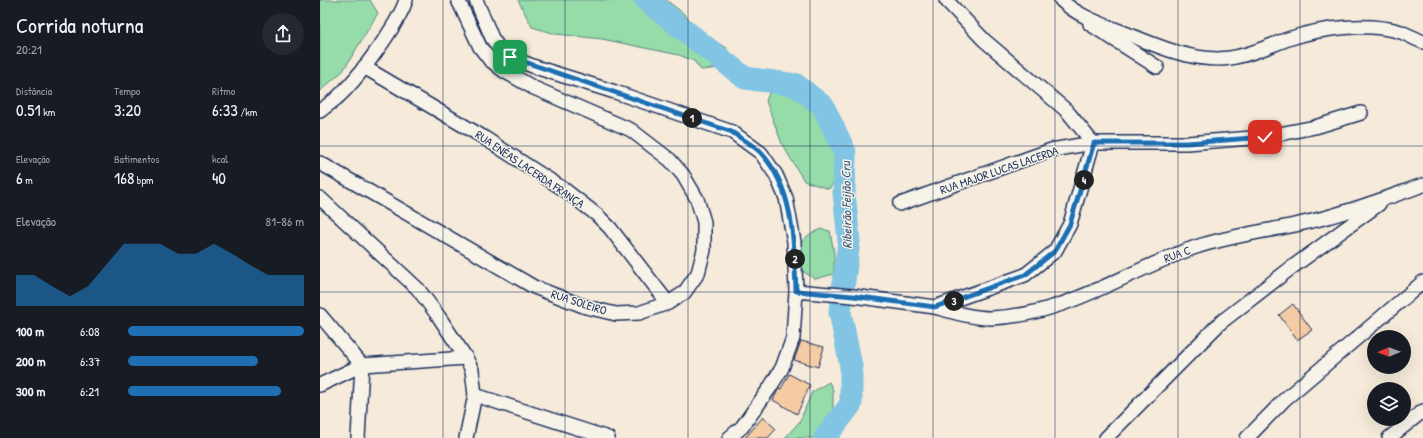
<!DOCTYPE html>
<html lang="pt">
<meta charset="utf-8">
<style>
:root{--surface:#171b24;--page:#242831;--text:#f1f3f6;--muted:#9ea1a6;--accent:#1f6fb2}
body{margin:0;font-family:"Patrick Hand",sans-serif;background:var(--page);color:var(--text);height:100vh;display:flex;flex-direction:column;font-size:15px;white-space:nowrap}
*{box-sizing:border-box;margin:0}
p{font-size:13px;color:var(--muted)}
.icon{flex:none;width:22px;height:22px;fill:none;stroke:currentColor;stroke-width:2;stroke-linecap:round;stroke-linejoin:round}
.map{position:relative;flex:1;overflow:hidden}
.panel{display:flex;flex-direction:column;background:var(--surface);width:320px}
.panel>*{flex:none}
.needle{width:26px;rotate:269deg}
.tools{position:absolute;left:1047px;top:330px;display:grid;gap:8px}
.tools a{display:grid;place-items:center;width:44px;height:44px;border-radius:50%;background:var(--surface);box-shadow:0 4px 16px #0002;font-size:20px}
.pin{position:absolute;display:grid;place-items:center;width:34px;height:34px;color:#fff;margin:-17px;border-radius:8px;box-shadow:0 2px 6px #0006}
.km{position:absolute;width:20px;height:20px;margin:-10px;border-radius:50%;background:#222;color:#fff;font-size:11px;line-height:20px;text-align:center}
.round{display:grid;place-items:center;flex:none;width:42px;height:42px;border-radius:21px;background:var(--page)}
.summary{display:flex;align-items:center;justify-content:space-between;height:68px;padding:0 16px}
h1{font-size:22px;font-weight:600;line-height:30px}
.metrics{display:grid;grid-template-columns:repeat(3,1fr);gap:6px;height:68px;padding:4px 16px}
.metrics div{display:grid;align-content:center}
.metrics b{font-size:17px;font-weight:600}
.metrics small{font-size:11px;font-weight:400}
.metrics p{font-size:11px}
.chart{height:112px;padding:8px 16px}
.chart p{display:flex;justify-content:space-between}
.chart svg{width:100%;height:72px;margin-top:4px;fill:var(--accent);opacity:.7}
ul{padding:0 16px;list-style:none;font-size:13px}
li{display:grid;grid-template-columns:64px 48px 1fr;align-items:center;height:30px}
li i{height:10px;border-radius:5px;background:var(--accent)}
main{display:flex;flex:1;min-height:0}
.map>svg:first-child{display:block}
.green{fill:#95dca9;stroke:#588684}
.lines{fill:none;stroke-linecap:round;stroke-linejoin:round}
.river{stroke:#82c4e3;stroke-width:23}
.building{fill:#f4cba3;stroke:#1b2f5e}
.minor-casing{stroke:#1b2f5e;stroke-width:16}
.minor{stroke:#f7f3e8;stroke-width:13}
.route-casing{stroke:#fff;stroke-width:8}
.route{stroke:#1f6fb2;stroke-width:5}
.grid{fill:none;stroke:#1b2f5e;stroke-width:1;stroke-opacity:0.55}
.labels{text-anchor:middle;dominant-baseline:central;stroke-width:3;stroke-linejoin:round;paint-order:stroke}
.street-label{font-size:12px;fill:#1b2f5e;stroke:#f7f3e8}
.water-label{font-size:13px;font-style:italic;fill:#35547f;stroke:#f7f3e8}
</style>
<main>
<section class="panel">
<div class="summary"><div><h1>Corrida noturna</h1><p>20:21</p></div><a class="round"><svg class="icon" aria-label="share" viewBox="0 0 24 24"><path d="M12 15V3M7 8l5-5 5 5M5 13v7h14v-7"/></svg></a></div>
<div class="metrics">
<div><p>Distância</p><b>0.51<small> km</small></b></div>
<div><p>Tempo</p><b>3:20</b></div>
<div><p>Ritmo</p><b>6:33<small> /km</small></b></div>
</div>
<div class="metrics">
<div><p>Elevação</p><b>6<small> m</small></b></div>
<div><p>Batimentos</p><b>168<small> bpm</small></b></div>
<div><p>kcal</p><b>40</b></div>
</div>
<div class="chart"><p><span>Elevação</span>81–86 m</p>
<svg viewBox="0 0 160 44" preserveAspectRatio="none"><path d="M0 44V25L10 25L20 32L30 38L40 32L50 19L60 6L70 6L80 6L90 12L100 12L110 6L120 12L130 19L140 25L150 25L160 25V44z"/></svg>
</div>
<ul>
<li><b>100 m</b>6:08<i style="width:100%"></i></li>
<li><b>200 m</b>6:37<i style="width:74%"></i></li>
<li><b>300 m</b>6:21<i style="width:87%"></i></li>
</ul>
</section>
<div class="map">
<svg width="1103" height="438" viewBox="0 0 1103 438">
<rect width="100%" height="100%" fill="#f6ebda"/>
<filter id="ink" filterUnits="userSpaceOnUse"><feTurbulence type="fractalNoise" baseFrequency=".025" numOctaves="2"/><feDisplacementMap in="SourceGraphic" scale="8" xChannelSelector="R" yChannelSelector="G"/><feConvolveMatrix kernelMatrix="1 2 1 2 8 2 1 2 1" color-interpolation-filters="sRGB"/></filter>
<g filter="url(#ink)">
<g class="green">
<polygon points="0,0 50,0 58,13 23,71 0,91"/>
<polygon points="198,0 346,0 363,13 388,38 407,48 400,68 381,70 374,61 359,55 282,39 236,34 212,27"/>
<polygon points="479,74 494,85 501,115 516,160 518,177 509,189 484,181 462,144 446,101 456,75"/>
<path d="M 501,229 L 510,231 L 514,253 L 514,274 L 495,279 L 479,269 C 479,246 478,238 501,229 Z"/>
<polygon points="509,382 513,390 513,418 498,438 465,438 480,421 492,392"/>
</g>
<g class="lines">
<polyline class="river" points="326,0 425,78 476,85 503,106 525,152 524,193 529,241 520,312 531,366 531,404 505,438"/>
</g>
<g class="building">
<polygon points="973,304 992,330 977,340 959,315"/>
<polygon points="481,341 504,347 498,367 474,360"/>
<polygon points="469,374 490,385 477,414 453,400 459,388 461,389"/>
<polygon points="443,417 456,429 448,438 425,438"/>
</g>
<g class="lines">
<defs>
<g id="minor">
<polyline points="156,0 172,38 180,50 190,57 215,67 295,92 412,132 441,153 456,175 466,198 474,242 476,291 473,338 462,368 449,389 422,427 409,438"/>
<path d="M 741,0 C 757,16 784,25 805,33 C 837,46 875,63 910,58 C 932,55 950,45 971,38 C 1002,28 1048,22 1081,32 C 1088,35 1096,39 1103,42"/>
<polyline points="770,24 837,67"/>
<polyline points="44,67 163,137 245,190 277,215 290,228 348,303"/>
<path d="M 0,111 C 6,106 14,101 19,96 C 39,77 78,25 86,0"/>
<polyline points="0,163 214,287 266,307 296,314 319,313 348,303 364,293 378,273 384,250 384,222 377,199 363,175 350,160 311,130 214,88 184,71 170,60 160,47 138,0"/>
<polyline points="0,198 98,289 119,317 146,358 152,370 155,395 146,438"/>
<polyline points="580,204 731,150 773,143 867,143 945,137 995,127 1041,113"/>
<polyline points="476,291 533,296 615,307 705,275 735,251 750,224 773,143 747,111 664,40 626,0"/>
<path d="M 615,307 C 633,312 652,318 671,318 C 746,316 808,270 876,247 C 916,234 959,230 1000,219 C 1035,210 1069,197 1103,185"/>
<polyline points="0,315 42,365"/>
<polyline points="0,385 42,365 146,358"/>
<polyline points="155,395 288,438"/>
<polyline points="38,438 42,365"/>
<polyline points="786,438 900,323 971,268 1059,204"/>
<polyline points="927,438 965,399 1103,282"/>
<polyline points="1069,438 1103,411"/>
</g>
</defs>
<use href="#minor" class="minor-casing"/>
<use href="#minor" class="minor"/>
</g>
</g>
<g class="lines" filter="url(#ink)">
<defs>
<path id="route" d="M 190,57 L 412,132 C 421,139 434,145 442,154 C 475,191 474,245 476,291 L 533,296 L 615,307 L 705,275 L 735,251 L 750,224 L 774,143 L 867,143 L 945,137"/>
</defs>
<use href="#route" class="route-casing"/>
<use href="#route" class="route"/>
</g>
<path class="grid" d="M 123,0 L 123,438M 245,0 L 245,438M 368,0 L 368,438M 490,0 L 490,438M 613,0 L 613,438M 735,0 L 735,438M 858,0 L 858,438M 980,0 L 980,438M 0,146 L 1103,146M 0,292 L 1103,292"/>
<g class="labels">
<g class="street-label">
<text transform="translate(210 169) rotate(34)">RUA ENÉAS LACERDA FRANÇA</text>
<text transform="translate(679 170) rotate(-19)">RUA MAJOR LUCAS LACERDA</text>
<text transform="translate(857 254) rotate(-20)">RUA C</text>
<text transform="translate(259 302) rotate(18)">RUA SOLEIRO</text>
</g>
<g class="water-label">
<text transform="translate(526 205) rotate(-91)">Ribeirão Feijão Cru</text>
</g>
</g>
</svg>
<div class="tools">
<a><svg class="needle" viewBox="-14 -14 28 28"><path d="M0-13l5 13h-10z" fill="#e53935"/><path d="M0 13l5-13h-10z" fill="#9ea1a6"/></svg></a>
<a><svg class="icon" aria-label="layers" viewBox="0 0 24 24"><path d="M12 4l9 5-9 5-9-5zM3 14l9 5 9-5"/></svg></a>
</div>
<div class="pin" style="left:190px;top:57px;background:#1e9e55"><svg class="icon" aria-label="arrive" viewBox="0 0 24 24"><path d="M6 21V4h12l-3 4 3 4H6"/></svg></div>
<div class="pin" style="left:945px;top:137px;background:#d93025"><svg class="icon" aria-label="check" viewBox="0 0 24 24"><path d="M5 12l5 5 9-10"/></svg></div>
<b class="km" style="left:372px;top:118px">1</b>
<b class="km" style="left:475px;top:259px">2</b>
<b class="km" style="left:634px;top:301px">3</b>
<b class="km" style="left:764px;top:180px">4</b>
</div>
</main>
